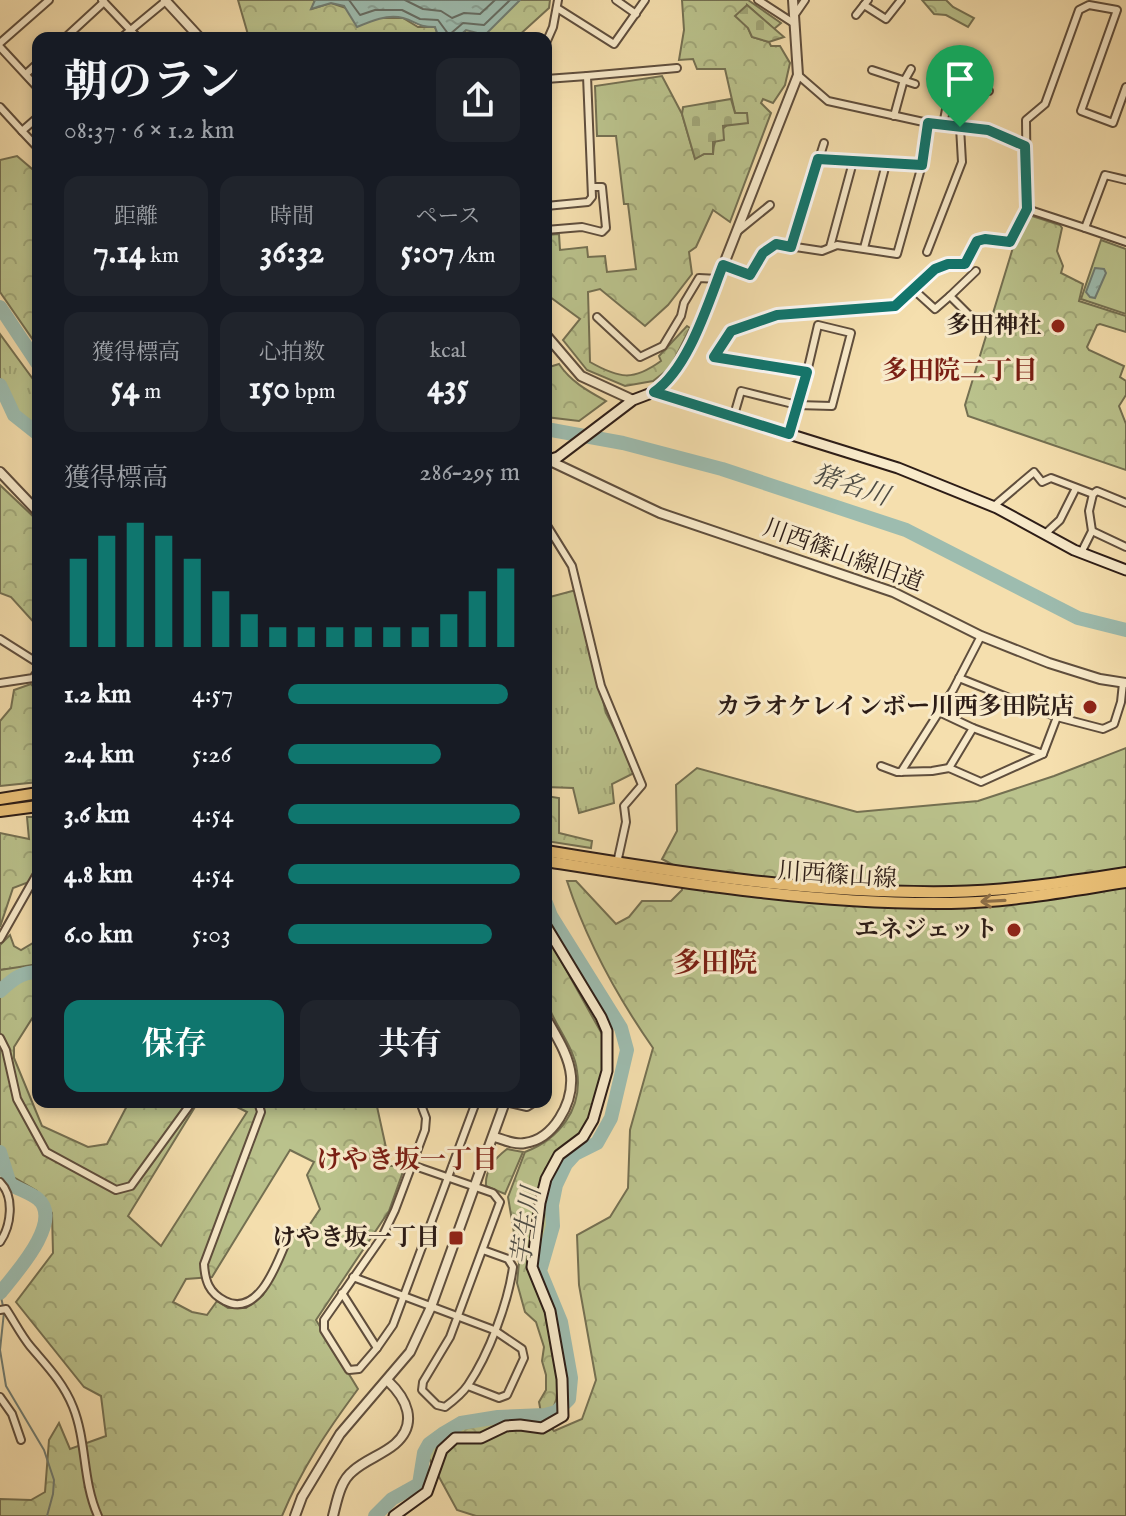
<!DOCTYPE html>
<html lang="ja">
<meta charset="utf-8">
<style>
:root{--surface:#171b24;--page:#20242c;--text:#f1f3f6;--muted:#9ea1a6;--accent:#0f766e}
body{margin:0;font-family:"IM FELL English","Noto Serif JP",serif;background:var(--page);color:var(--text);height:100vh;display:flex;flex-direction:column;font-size:30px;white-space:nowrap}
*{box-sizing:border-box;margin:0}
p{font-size:26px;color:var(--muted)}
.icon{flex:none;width:44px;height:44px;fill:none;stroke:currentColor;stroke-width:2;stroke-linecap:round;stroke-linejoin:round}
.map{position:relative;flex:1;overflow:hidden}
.side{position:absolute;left:32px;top:32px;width:520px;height:1076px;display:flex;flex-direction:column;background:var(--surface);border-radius:16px;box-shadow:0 4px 12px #0003}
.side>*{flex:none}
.pin{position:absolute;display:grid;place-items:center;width:68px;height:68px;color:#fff;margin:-82px -34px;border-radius:50% 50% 50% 0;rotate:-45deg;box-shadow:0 0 8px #0007}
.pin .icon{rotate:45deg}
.round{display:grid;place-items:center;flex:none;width:84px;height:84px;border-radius:16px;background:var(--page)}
.overview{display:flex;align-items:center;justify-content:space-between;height:136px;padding:0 32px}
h1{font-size:44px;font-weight:700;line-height:60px}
.metrics{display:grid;grid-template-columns:repeat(3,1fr);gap:12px;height:136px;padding:8px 32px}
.metrics div{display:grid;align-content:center;border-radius:16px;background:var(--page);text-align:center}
.metrics b{font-size:34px;font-weight:700}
.metrics small{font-size:22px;font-weight:400}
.metrics p{font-size:22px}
.chart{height:224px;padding:16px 32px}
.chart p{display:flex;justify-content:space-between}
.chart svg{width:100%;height:144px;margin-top:8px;stroke:var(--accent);stroke-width:6}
.primary-button{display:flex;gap:16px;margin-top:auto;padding:16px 32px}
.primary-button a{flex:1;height:92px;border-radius:16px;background:var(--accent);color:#fff;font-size:32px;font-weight:700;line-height:92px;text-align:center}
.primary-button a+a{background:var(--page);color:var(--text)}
ul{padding:0 32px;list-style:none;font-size:26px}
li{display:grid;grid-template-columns:128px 96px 1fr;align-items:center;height:60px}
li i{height:20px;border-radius:10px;background:var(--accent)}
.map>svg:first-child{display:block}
.grass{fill:url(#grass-tufts);stroke:#747052;stroke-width:2}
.forest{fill:url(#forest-crowns);stroke:#747052;stroke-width:2;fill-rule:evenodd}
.cemetery{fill:url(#cemetery-stones);stroke:#747052;stroke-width:2}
.garden{fill:#bac28c;stroke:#747052;stroke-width:2}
.water{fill:url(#water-ripples);stroke:#707c72;stroke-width:2}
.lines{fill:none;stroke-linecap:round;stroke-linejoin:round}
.shore{stroke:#656c63;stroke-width:2}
.stream{stroke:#707c72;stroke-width:2}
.river{stroke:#9dbcaf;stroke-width:14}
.minor-casing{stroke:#5f4e3d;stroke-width:10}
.tertiary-casing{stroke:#5f4e3d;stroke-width:12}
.secondary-casing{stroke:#2d1d17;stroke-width:13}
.primary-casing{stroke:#2d1d17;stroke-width:14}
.minor{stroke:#f8eaca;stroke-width:6}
.tertiary{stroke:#f8eaca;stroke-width:8}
.secondary{stroke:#f8eaca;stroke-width:9}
.primary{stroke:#eac077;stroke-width:10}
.oneway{stroke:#8c6e47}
.route-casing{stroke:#fff;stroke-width:16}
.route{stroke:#0f766e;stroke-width:10}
.poi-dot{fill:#8f2418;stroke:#f8eaca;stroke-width:3}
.labels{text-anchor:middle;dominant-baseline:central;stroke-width:6;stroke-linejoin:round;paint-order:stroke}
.poi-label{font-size:24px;font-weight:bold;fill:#2d1d17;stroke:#f8eaca;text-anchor:end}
.street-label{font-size:24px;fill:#2d1d17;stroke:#f8eaca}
.neighbourhood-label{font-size:26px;font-weight:bold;fill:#7a1f14;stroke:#f8eaca}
.water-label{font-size:26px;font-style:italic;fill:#4f4d45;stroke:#f8eaca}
.quarter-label{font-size:28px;font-weight:bold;fill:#7a1f14;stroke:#f8eaca}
</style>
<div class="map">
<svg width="1126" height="1516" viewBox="0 0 1126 1516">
<defs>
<pattern id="grass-tufts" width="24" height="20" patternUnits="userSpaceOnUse" patternTransform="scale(2)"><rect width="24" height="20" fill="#bac28c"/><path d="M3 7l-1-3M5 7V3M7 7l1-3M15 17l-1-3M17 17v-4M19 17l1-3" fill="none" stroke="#a0a678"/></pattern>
<pattern id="forest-crowns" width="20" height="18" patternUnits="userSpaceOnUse" patternTransform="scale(2)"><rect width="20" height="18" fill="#bac28c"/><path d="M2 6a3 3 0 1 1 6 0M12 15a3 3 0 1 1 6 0" fill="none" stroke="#a0a678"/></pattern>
<pattern id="cemetery-stones" width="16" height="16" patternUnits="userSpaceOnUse" patternTransform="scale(2)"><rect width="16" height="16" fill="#bac28c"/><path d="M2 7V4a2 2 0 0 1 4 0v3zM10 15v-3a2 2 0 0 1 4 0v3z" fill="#a0a678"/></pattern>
<pattern id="water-ripples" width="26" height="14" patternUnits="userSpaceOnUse" patternTransform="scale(2)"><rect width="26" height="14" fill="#9dbcaf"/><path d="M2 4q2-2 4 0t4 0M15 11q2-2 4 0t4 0" fill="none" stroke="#88a196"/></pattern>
</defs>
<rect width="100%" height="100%" fill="#f5dfae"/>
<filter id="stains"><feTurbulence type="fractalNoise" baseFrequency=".0025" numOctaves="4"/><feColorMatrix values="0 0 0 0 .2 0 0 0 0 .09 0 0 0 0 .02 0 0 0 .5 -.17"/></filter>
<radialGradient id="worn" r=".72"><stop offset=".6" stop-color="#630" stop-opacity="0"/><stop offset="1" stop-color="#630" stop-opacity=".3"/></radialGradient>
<g class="grass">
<polygon points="0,334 38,386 38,427 20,416 0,378"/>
<polygon points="576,590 606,713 636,772 612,784 614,803 579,813 573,788 546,787 546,598"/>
<polygon points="10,935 14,946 21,950 38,940 38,966 0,970 0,945"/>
</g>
<g class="forest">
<polygon points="238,0 315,0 312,9 331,3 376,18 403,18 418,27 435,27 439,38 249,38"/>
<polygon points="520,0 550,0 549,8 516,38 457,38 466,30"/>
<path d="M 682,0 L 748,0 L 781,23 L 774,29 L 747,5 L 748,28 L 752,37 L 769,42 L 771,46 L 780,46 L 790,63 L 785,85 L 773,103 L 763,99 L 761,103 L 771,113 L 730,222 L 713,210 L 696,247 L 689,252 L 692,274 L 668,305 L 645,326 L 600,289 L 588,292 L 590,362 C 620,379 633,381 661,361 L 659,356 L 687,326 L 690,328 L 670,368 L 653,381 L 625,386 L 587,370 L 563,340 L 580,319 L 546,294 L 546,235 L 559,234 L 560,250 L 587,247 L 588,257 L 605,256 L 607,272 L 636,269 L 628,204 L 624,204 L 616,136 L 597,136 L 595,86 L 662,76 L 682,114 L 695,158 L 704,154 L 713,154 C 714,130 727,124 747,113 L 735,113 L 725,69 L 697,69 L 693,59 L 679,60 L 684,30 Z"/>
<polygon points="922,0 946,0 953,7 974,18 968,27 946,15 934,14"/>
<polygon points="17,156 38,174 38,347 0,292 0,160"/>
<polygon points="1029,215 1060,225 1062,228 1057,251 1063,266 1061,273 1083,284 1079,301 1126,316 1126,332 1100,324 1097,325 1087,347 1089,350 1124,366 1120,377 1126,381 1126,395 1119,406 1126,424 1126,470 968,416 965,405 1022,218"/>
<path d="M 559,364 C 571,382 588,391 606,401 L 579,421 L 546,417 L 546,368 Z"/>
<polygon points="0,485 38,521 38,627 11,597 0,593"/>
<polygon points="31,684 38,693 38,782 0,786 0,721 11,708 14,690"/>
<path d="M 1126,748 L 1126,1516 L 476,1516 L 457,1510 L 426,1453 L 465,1423 L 499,1421 L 509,1411 L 542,1418 L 539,1402 L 546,1390 L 546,1375 L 542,1361 L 544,1347 L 536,1322 L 525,1312 L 517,1283 L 519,1263 L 508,1197 L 525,1152 C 559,1139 583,1109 577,1071 C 574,1046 554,1025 547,1002 C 542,986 546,953 546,934 L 602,1034 L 605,1059 L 590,1117 L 582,1133 L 558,1153 L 545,1169 L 541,1185 L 549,1200 L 547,1242 L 530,1275 C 546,1313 566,1358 556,1400 C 554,1408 549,1415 548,1424 L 554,1431 L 582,1419 L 596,1380 L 579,1285 L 577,1235 L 610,1217 L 628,1188 L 630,1130 L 653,1048 C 616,995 587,942 567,881 L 576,881 L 616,924 L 629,917 L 642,901 L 671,901 L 682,890 L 683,870 L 662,859 L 677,831 L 676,785 L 697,768 L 857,812 L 978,801 L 1054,776 Z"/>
<polygon points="546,796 559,798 559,833 592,841 591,848 546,841"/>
<polygon points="27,817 38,817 38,864 29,882 13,888 0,927 0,833 29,839"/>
<path d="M 32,965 L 38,966 L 38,1016 L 33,1017 L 14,1047 L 14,1058 L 42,1126 L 88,1147 L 107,1144 L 129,1102 L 198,1102 L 128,1216 L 161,1246 L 247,1112 L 227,1102 L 376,1102 L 390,1166 L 405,1166 L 389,1211 L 316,1320 L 358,1389 C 327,1431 302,1468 282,1516 L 0,1516 L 0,1499 L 31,1500 L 45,1492 L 49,1440 L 59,1423 L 70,1449 L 106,1436 L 101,1396 L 84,1387 L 16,1302 L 53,1253 L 52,1213 L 37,1191 L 0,1169 L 0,970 ZM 290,1150 L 314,1162 L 307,1175 L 320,1209 L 306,1230 L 296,1230 L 263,1295 L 246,1308 L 228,1308 L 217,1301 L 207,1315 L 192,1312 L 173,1302 L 186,1279 L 212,1277 Z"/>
<path d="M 507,1149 L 523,1152 L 505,1194 L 486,1186 C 485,1170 494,1159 507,1149 Z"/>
</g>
<g class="cemetery">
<polygon points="747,5 784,37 769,42 752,37 748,28 735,16"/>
<polygon points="731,99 735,113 747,113 748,123 723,126 724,140 713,142 713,154 704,154 695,159 682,114 683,107"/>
</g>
<polygon class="garden" points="1101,240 1126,249 1126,314 1081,299"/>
<g class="water">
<path d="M 315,0 L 520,0 L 485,35 L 466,30 L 457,38 L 439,38 L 435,27 C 417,27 417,22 403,18 C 387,14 371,21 357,27 L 344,6 L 331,3 L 311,9 Z"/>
<polygon points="1095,268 1104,269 1106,273 1095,298 1090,297 1086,292"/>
</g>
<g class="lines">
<g class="shore">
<polyline points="349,0 360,15 375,10 402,10 420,19 438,20 449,35 463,23 484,25 510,0"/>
<polyline points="405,0 423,9 441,11 452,18 464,13 480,14 495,0"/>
</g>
<g class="stream">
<polyline points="0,1293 3,1306"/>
<polyline points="4,1312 0,1350 6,1386 44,1450 54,1480 53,1494 47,1516"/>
</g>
<g class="river">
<polyline points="0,307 38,364"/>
<polyline points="0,385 14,415 38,434"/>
<polyline points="546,429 623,443 722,469 906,530 1078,618 1126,630"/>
<path d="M 0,991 C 12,980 21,972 38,972"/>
<path d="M 0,1152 L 10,1184 C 18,1189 31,1193 38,1199 C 64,1221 15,1274 0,1293"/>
<polyline points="375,1516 392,1499 419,1484 424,1453 429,1444 444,1433 461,1423 498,1417 545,1415 556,1412 569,1399 571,1378 561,1322 540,1271 553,1226 552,1205 556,1185 566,1164 575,1154 597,1143 611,1118 627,1050 621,1028 551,916 546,903"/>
</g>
<defs>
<g id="minor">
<polyline points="102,0 138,38"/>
<polyline points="616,0 636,14"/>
<polyline points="758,0 795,24"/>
<polyline points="864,5 886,19 901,0"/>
<polyline points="557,8 614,44 645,0"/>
<polyline points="796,13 805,0"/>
<polyline points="856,15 868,0"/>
<polyline points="65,38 104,2"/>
<polyline points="121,38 167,0"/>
<polyline points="0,43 49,0"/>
<polyline points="546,43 553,27 558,0"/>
<polyline points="0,47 38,88"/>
<polyline points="872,70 915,84"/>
<polyline points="26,74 38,63"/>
<polyline points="798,75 828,101 928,123"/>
<polyline points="546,79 587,76"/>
<polyline points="0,107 22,131"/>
<polyline points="894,116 903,83 911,69"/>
<polyline points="38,117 22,131 38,148"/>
<polyline points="943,125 951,83 989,91"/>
<polyline points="818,159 922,165"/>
<polyline points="546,206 588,202 592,197 587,76 677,68"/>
<polyline points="1027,209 1085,228 1105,175 1126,180"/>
<polyline points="1085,228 1126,242"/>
<polyline points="546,230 582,227 602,232 606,228 602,187 593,187"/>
<polyline points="738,231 770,205"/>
<polyline points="791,247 824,143"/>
<polyline points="830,247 853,162"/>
<polyline points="864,248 886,164"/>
<polyline points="927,252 962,162 960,127"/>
<polyline points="723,265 750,275 763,253 776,244 822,251 837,245 897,254 922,165 928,123 988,130 1025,146"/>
<polyline points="976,271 950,296 977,323"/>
<polyline points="913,289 935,309 950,296"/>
<polyline points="597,317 640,357 663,346 681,316 684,303 699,278 718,279"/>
<polyline points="734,415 741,391 797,405 832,406 851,333 818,325 807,372"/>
<polyline points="789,434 807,372 714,357 731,331 777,315 895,306 935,269 948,264 965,264 977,241 985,239 1010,242 1027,209 1026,120 1045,104 1079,10 1089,5 1117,10 1081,111 1113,123 1126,87"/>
<polyline points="994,506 1034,472 1042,482 1051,478 1093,494 1097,491 1126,503"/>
<polyline points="546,524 572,566 601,686 642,785 624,806 626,822 617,863"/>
<polyline points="1092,531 1126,547"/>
<polyline points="1045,534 1060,520 1076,488"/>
<polyline points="1081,553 1092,531 1089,511 1093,494"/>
<polyline points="0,639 38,663"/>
<polyline points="959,678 1057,717 1103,729 1114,724 1121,702 1123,683"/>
<polyline points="0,683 33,678 38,671"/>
<polyline points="939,712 973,728 1043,754"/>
<polyline points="881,766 897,772 932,771 949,768 981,782 1043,754 1057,717"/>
<polyline points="949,768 973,728"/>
<polyline points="901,772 953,690 981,636"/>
<polyline points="0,939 38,872"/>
<polyline points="0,1038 6,1050 17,1099 46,1152 116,1190 131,1186 192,1102"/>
<path d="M 258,1102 L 261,1112 L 204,1264 C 205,1281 209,1293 225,1301 C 260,1319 279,1258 289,1235"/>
<polyline points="420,1102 426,1118 425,1130 395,1210 382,1237 324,1320 324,1330 349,1370 359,1369 377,1348 393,1325 476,1102"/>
<polyline points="505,1102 527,1107 535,1102"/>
<path d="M 412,1165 L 493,1193 L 500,1202 L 450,1337 L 423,1382 L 422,1390 L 437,1405 L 445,1407 C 453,1401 462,1394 468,1385 C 489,1354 508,1303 513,1267 L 508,1259 L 483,1250"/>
<path d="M 0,1182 C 15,1197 11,1226 0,1242"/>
<polyline points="353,1277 494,1330 522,1349 524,1358 507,1395 499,1398 468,1386"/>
<polyline points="342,1293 377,1348"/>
<path d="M 0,1310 L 6,1309 C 14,1321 21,1335 30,1346 C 46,1365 63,1382 73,1407 C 87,1442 82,1480 98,1516"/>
<polyline points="0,1397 12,1414 21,1440"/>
</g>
<g id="tertiary">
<polyline points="165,0 200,38"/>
<polyline points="546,335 581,376 633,400"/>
<polyline points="654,392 664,385 679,366 709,302 798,75 793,0"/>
<polyline points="548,460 660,513 893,592 981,636 1049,663 1100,679 1126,683"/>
<polyline points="0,472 38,512"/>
<path d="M 495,1137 C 504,1140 515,1145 525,1143 C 554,1139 573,1103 571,1076 C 569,1055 556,1036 546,1018"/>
<polyline points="295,1516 302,1497 340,1434 410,1352 431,1307 505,1102"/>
<path d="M 333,1516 C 337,1501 340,1481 353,1471 C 365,1460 382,1455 395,1444 C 419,1423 406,1398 388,1381"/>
</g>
<g id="secondary">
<polyline points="546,461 558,457 633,400 654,392 898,468 997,508 1074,550 1126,570"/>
<polyline points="394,1516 427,1492 442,1450 455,1438 481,1438 506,1426 520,1425 542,1428 563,1416 562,1379 550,1311 532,1267 540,1203 546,1179 559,1155 583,1137 593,1120 607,1071 607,1031 601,1017 546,926"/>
</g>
<g id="primary">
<polyline points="0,799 38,793"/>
<polyline points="0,811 38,806"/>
<path d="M 546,851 C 679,873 815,894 951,892 C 1010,891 1068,882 1126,873"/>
<path d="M 546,861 C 679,882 816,905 951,903 C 1010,902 1068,891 1126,882"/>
</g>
</defs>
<use href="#minor" class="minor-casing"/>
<use href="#tertiary" class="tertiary-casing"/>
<use href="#secondary" class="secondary-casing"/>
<use href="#primary" class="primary-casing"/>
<use href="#minor" class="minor"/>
<use href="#tertiary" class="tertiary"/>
<use href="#secondary" class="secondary"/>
<use href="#primary" class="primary"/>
</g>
<defs><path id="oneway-shaft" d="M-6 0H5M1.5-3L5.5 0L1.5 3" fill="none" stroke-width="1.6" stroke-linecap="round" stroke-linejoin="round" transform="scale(2)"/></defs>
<use class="oneway" href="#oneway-shaft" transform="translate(993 901) rotate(177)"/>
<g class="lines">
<defs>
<path id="route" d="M 928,123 L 988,130 L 1025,146 L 1027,209 L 1010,242 L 985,239 L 977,241 L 965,264 L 948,264 L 935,269 L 895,306 L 777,315 L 731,331 L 714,357 L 807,372 L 789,434 L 654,392 C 689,368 708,303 723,265 L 750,275 L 763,253 L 776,244 L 791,247 L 818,159 L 922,165 Z"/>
</defs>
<use href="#route" class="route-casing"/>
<use href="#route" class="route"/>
</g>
<g class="poi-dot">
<circle cx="1058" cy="326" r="8"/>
<circle cx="1090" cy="707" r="8"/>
<circle cx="1014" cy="930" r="8"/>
<rect x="448" y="1230" width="16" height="16" rx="4"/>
</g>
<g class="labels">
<g class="poi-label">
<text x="1042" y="326">多田神社</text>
<text x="1074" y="707">カラオケレインボー川西多田院店</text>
<text x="998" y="930">エネジェット</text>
<text x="440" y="1238">けやき坂一丁目</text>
</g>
<g class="street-label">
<text transform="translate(843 556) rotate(20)">川西篠山線旧道</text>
<text transform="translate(837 876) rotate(4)">川西篠山線</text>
</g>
<g class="neighbourhood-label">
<text x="960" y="371">多田院二丁目</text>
<text x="407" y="1160">けやき坂一丁目</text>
</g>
<g class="water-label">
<text transform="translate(851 486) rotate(18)">猪名川</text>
<text transform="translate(527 1226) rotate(-82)">芋生川</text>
</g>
<g class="quarter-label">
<text x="715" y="964">多田院</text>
</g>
</g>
<rect width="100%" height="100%" filter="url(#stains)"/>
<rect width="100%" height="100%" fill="url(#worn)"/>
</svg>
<div class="pin" style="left:960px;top:127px;background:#1e9e55"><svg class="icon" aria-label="arrive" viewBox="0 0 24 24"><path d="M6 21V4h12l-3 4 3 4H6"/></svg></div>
<section class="side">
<div class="overview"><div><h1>朝のラン</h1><p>08:37 · 6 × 1.2 km</p></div><a class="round"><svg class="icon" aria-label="share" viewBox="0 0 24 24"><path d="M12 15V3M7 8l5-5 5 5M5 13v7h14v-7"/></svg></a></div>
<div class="metrics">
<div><p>距離</p><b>7.14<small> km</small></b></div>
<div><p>時間</p><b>36:32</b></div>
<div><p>ペース</p><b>5:07<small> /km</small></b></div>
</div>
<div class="metrics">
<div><p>獲得標高</p><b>54<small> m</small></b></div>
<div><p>心拍数</p><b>150<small> bpm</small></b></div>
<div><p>kcal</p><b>435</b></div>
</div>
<div class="chart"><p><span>獲得標高</span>286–295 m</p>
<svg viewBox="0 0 160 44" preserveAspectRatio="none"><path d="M5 44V17M15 44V10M25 44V6M35 44V10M45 44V17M55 44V27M65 44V34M75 44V38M85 44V38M95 44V38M105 44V38M115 44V38M125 44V38M135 44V34M145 44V27M155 44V20"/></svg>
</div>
<ul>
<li><b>1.2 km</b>4:57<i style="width:95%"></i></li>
<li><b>2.4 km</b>5:26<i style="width:66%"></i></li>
<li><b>3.6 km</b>4:54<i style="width:100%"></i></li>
<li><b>4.8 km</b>4:54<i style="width:100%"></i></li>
<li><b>6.0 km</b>5:03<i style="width:88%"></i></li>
</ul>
<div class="primary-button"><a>保存</a><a>共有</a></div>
</section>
</div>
